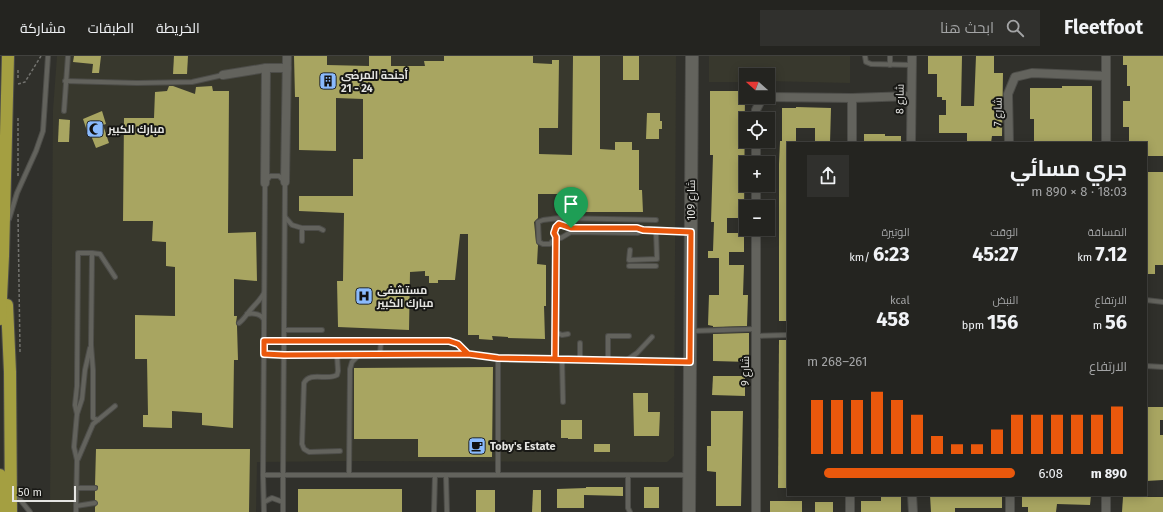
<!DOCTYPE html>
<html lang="ar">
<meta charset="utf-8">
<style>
:root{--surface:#242420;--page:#30302d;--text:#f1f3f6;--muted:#a3a4a5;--line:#41413e;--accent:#ea580c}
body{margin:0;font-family:"Fira Sans",Cairo,sans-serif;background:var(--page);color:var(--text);direction:rtl;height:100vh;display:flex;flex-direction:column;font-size:15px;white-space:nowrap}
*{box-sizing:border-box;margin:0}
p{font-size:13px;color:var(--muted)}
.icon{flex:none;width:22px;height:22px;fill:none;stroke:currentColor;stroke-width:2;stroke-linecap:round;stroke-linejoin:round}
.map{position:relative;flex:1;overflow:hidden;direction:ltr}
.drawer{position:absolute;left:787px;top:86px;width:360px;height:354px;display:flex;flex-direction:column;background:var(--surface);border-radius:0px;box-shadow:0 2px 10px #0003,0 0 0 1px var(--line);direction:rtl}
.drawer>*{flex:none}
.needle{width:26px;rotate:291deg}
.controls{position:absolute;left:739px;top:12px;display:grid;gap:8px}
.controls a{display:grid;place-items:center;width:36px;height:36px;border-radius:0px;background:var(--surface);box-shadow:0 2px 10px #0003,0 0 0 1px var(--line);font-size:20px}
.scale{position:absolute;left:12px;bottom:10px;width:64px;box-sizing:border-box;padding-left:4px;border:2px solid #e5e5e2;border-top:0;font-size:11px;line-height:14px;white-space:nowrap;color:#e5e5e2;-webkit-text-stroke:3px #181815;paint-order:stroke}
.pin{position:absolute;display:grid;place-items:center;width:34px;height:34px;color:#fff;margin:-41px -17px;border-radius:50% 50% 50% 0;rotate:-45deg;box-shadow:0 0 4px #0007}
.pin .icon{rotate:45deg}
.round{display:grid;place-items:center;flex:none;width:42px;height:42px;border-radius:0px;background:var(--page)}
.overview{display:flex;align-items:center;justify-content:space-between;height:68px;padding:0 20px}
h1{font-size:22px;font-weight:700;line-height:30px}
.stats{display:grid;grid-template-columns:repeat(3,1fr);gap:6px;height:68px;padding:4px 20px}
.stats div{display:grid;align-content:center}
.stats b{font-size:20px;font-weight:700}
.stats small{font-size:11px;font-weight:400}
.stats p{font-size:11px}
.chart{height:112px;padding:8px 20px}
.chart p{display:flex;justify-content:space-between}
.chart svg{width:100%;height:72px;margin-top:4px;stroke:var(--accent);stroke-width:6}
ul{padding:0 20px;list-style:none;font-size:13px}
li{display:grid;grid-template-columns:64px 48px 1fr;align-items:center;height:30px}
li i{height:10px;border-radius:5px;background:var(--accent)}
header{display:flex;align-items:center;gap:24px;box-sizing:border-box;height:56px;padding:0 20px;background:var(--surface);border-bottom:1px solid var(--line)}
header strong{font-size:19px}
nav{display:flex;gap:22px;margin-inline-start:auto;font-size:14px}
.search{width:280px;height:36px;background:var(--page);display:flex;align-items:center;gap:10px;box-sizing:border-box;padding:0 14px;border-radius:0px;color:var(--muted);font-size:15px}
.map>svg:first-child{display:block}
.built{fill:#38382d}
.building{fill:#a8a561}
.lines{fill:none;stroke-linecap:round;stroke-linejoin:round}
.lane-casing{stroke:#4d4d49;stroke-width:6}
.street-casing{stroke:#4d4d49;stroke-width:10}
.secondary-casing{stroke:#4d4d49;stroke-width:14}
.highway-casing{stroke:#4d4d49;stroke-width:14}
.path{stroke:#73736f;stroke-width:1.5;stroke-dasharray:3 2;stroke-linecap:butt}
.lane{stroke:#63635d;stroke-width:4}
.street{stroke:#63635d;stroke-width:8}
.secondary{stroke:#63635d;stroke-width:12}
.highway{stroke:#a49f41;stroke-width:12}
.route-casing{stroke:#fff;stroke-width:8}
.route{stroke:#ea580c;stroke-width:5}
.labels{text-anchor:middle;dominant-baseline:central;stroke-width:4;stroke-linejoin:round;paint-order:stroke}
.poi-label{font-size:11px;font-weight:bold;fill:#e5e5e2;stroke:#181815;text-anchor:start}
.street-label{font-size:11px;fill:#e5e5e2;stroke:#181815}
</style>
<header>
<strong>Fleetfoot</strong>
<div class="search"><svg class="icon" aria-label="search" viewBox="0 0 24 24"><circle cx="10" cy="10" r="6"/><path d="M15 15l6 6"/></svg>ابحث هنا</div>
<nav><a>الخريطة</a><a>الطبقات</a><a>مشاركة</a></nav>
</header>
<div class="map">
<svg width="1163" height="456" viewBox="0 0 1163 456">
<rect width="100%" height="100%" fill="#30302b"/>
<g class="built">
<polygon points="57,0 676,0 674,400 667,406 349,405 257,406 256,456 50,456 53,54"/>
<polygon points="709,0 850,0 850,27 768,25 768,19 746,19 746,26 709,26"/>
</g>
<g class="building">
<polygon points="74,0 101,0 99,17 92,17 93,8 73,6"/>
<polygon points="174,0 188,0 187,18 173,18"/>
<polygon points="294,0 327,0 327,9 369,10 369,0 391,0 391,10 425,10 424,5 444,5 444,0 533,0 533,7 552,8 552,4 559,4 558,72 539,72 539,98 572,99 573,0 600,0 600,93 615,94 615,86 632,86 632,94 639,94 639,134 642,134 643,156 572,156 572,138 538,138 538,162 534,166 536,186 538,189 537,208 546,209 546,250 544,250 545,283 508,282 508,281 492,280 493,284 479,283 479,279 468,279 468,178 460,178 455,224 438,224 438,227 429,227 429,220 425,220 425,215 410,216 409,274 338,271 337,225 343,225 344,157 299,155 299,140 353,140 353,103 363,103 363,43 336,42 336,95 299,94 299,41 295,41"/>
<rect x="623" y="0" width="16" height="24"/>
<polygon points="928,0 962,0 961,50 974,50 976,0 994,0 994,17 1003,17 1002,80 992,80 991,87 967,87 967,77 939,77 939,59 946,59 946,44 942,44 942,41 937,41 937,18 928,18"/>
<polygon points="1123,0 1163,0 1163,100 1146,100 1146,87 1129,87 1129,71 1123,71 1123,45 1130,45 1130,30 1127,30 1127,9 1123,9"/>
<polygon points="169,30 173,30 195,38 196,31 212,30 213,35 229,35 228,177 256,176 257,225 234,223 234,260 237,260 236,267 237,270 238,304 234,304 233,372 202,369 202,357 172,355 172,372 143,371 143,359 148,359 147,303 135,303 135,259 175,260 175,211 166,210 166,186 152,185 153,165 123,165 124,62 154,62 155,36 167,35"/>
<polygon points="1062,30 1092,30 1092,85 1079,85 1079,87 1034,87 1034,63 1030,63 1030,32 1062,32"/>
<polygon points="710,35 745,35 744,162 727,162 727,177 744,177 744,196 729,196 729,209 744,209 743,239 748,239 747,270 713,271 713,270 708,269 709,239 719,239 719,202 708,202 708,195 713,195 714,166 711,166 713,99 710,99"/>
<polygon points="796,51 831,52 830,87 815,87 815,72 796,72 796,87 788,87 788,265 779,265 779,108 780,85 782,85 782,52 796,52"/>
<polygon points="102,55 106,68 103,69 109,87 96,92 90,77 88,78 83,63"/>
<polygon points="647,57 660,57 660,65 662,65 662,73 659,73 659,83 646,83"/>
<polygon points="59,63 70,64 69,86 58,86"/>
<polygon points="864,78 885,78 885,80 901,80 901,87 864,87"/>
<polygon points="1146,116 1163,116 1163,209 1155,209 1155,218 1146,218"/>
<polygon points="747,277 749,277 749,306 713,305 713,278"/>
<polygon points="779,284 788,284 788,432 778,432"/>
<polygon points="493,311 492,401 418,401 418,383 354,383 354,312"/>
<polygon points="713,320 745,320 745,340 712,339"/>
<polygon points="633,337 648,337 648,356 660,356 659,380 634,380"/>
<polygon points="1146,351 1163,351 1163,364 1160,364 1160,379 1163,379 1163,424 1146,425"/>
<polygon points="711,355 743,355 741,450 716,450 716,416 707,415 707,390 711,390"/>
<polygon points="561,364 582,364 582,383 568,383 568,382 561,382"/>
<rect x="594" y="388" width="16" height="8"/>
<polygon points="96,393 250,393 249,456 95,456 95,451 98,447 95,444 95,435 98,432 98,430 95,429"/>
<polygon points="586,431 623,431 623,440 584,439 584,452 557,452 557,433 586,432"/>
<rect x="644" y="431" width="15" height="21"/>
<rect x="298" y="433" width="104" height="23"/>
<rect x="476" y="434" width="19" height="22"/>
<polygon points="533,434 541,434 541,456 532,456"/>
<polygon points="930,439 1002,439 1002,452 955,452 955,456 931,456"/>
<polygon points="1022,439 1091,439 1090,449 1057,448 1056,456 1028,456 1028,451 1022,451"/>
<polygon points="881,441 901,441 901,456 861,456 861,445 881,445"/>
<polygon points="1123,441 1163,441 1163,456 1122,456"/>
<rect x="770" y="445" width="32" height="11"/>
<rect x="815" y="446" width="18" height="10"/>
</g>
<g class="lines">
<defs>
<g id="lane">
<polyline points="865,0 866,6 871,8 912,9"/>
<polyline points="890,9 890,0"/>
<polyline points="65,25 137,27 192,26 223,19"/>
<polyline points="64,55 68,0"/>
<polyline points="285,161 292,169 302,172 302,185"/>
<polyline points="9,163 17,137 36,95 43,75 48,0"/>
<polyline points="302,172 319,172 323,174"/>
<polyline points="556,181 550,188 543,188 539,186 538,166 543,164 559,162 656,164"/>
<polyline points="556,181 561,182 571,176 638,177 643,174"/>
<polyline points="630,194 629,204 657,203 656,175"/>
<polyline points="92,197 91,289 93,314 93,362 98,364"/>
<polyline points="629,210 656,210"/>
<polyline points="1146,244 1163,246"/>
<path d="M 247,258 C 254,257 261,257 264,264"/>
<path d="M 239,267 C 243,264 245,261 248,257 C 253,250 260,245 264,237"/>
<polyline points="284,274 322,274"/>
<polyline points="691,275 756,273"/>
<polyline points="555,276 562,279 568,278"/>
<polyline points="756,280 788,279"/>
<polyline points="264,285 449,285 458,288 468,298"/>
<polyline points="580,287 580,304"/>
<polyline points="264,298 468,298 498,302 688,306"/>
<polyline points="380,298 381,285"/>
<path d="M 337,299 L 338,315 L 337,319 C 327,325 310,315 304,327 L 302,388 L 304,393 L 309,396 L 340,395"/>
<polyline points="555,303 556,181 554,177 556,171 559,168 571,172 637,172 643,174 689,176"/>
<polyline points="562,303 563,346"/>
<polyline points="608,304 608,280 629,280"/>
<polyline points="627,304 637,297 652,281"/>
<polyline points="1146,310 1163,311"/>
<polyline points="77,358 75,349 77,330 78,197 92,197 100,198 115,221"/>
<polyline points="78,403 93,368 115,350"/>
<polyline points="263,419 688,419"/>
<polyline points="349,419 350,313 352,306 360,298"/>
<polyline points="446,419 447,456"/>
<polyline points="498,419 498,302"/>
<polyline points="628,419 628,452 630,456"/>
<polyline points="76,432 95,432"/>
<polyline points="14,436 30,456"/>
<polyline points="264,446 272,442 283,446"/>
<polyline points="76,450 95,447"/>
<polyline points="76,456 77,404 74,391 77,358 82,343 85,314 90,292"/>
<polyline points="264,456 263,419 265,127 270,120 279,120 285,126 283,419 283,456"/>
<polyline points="434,456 435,419"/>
</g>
<g id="street">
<polyline points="223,19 266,12 287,12"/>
<polyline points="768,41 852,42 911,40"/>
<polyline points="756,63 756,54 761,44 767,41"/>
<polyline points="852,87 852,42"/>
<polyline points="911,87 912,0"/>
<polyline points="1009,87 1008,38 1015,21 1032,17 1106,20"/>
<polyline points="1106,87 1106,0"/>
<polyline points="756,107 756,85"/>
<polyline points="285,126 287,0"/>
<polyline points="265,127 266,12"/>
<polyline points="756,151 756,129"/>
<polyline points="756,173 756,456"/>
<polyline points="912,439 913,456"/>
<polyline points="850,456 850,439"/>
<polyline points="1010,456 1010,439"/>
<polyline points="1106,456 1106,439"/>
</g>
<polyline id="secondary" points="689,456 692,0"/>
<g id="highway">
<polyline points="7,249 10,316 11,456"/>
<polyline points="0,263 3,200 8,0"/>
<polyline points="0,419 0,456"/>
</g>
</defs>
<use href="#lane" class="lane-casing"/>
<use href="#street" class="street-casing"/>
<use href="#secondary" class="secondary-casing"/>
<use href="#highway" class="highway-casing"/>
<g class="path">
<polyline points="18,14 18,22"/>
<polyline points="18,28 25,26 41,0"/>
<polyline points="18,120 18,60"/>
<polyline points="18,158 20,296"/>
</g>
<use href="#lane" class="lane"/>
<use href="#street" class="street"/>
<use href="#secondary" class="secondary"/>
<use href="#highway" class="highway"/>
</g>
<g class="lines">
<defs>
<polyline id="route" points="571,172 559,168 556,171 554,177 556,181 555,303 498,302 468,298 458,288 449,285 264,285 264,298 284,299 468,298 498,302 690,306 691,176 643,174 637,172 571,172"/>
</defs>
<use href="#route" class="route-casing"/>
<use href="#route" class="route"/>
</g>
<defs>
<symbol id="building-square" viewBox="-11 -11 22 22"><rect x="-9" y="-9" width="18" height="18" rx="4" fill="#8abafc" stroke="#181815"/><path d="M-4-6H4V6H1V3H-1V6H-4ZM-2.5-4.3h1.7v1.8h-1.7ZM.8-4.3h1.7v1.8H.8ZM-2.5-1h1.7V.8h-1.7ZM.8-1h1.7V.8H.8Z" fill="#111"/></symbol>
<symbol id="mosque-square" viewBox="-11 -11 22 22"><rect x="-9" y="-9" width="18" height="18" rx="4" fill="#8abafc" stroke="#181815"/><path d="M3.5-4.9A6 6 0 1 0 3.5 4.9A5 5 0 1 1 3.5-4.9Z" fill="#111"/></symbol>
<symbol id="hospital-square" viewBox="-11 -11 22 22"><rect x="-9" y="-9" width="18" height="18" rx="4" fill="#8abafc" stroke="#181815"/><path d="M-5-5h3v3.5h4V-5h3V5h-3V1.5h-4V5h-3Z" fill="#111"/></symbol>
<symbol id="cafe-square" viewBox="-11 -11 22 22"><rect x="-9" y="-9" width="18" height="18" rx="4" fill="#8abafc" stroke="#181815"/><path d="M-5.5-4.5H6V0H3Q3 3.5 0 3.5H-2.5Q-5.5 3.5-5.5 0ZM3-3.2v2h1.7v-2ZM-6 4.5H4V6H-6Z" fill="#111"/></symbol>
</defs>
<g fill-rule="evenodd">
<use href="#building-square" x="318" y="15" width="20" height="20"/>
<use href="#mosque-square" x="85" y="63" width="20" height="20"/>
<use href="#hospital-square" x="354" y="230" width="20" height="20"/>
<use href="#cafe-square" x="467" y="380" width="20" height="20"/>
</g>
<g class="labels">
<g class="poi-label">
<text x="341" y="19">أجنحة المرضى<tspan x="341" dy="13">21 - 24</tspan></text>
<text x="108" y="73">مبارك الكبير</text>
<text x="377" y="234">مستشفى<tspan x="377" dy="13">مبارك الكبير</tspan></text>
<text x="490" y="390">Toby's Estate</text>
</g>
<g class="street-label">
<text transform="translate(900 43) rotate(-89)">شارع 8</text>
<text transform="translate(998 56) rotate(-89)">شارع 7</text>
<text transform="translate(691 144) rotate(-90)">شارع 109</text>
<text transform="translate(745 315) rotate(-90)">شارع 9</text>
</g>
</g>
</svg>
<div class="controls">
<a><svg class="needle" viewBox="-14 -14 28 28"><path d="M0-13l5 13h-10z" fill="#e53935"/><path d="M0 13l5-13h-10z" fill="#a3a4a5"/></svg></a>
<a><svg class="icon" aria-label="locate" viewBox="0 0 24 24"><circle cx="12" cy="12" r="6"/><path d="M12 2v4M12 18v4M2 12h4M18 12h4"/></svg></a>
<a>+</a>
<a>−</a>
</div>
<div class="scale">50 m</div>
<div class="pin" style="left:571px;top:172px;background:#1e9e55"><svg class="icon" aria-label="arrive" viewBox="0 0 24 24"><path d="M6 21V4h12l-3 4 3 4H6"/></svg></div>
<section class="drawer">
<div class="overview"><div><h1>جري مسائي</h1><p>18:03 · 8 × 890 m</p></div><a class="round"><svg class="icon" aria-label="share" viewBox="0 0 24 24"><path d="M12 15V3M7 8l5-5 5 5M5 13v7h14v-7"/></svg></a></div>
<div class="stats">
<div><p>المسافة</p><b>7.12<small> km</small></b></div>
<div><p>الوقت</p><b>45:27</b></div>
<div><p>الوتيرة</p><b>6:23<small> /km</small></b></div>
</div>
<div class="stats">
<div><p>الارتفاع</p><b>56<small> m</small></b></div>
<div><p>النبض</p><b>156<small> bpm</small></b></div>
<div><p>kcal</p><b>458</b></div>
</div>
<div class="chart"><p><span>الارتفاع</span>261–268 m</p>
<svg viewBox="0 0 160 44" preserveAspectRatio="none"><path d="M5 44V11M15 44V11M25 44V11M35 44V6M45 44V11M55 44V20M65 44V33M75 44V38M85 44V38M95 44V29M105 44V20M115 44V20M125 44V20M135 44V20M145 44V20M155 44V15"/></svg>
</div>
<ul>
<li><b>890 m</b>6:08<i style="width:92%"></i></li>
</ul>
</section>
</div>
